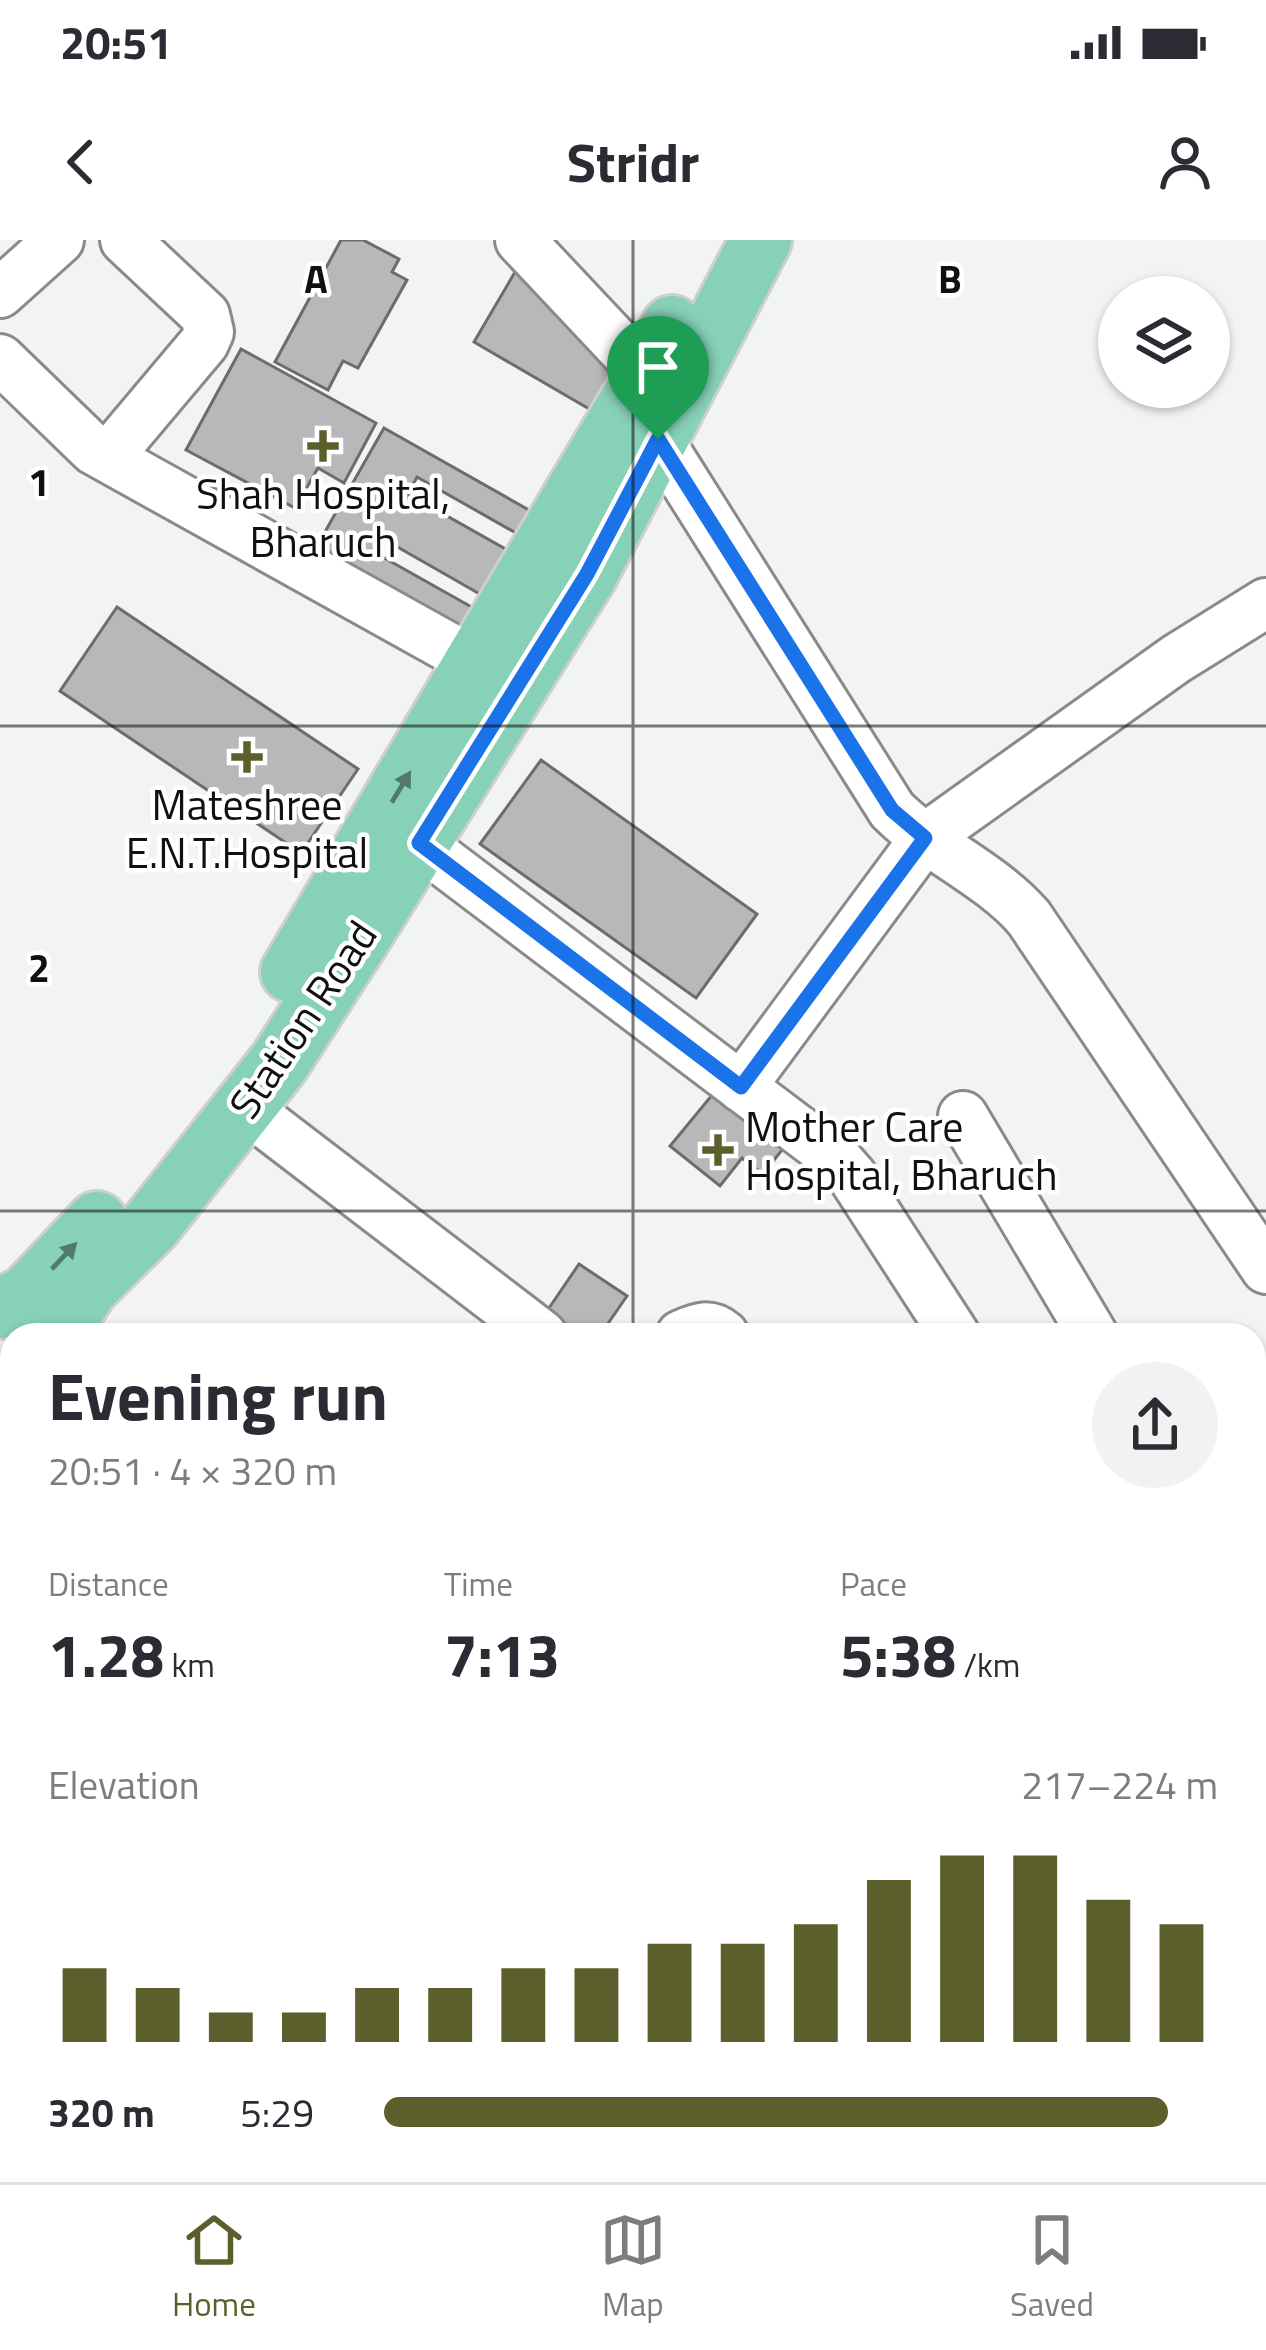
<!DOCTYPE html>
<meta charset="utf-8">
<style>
:root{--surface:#fff;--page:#f2f2f3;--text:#2b2b33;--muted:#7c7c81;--line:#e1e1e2;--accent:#5c5f2c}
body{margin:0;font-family:"Titillium Web",sans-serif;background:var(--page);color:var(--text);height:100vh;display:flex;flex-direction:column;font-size:45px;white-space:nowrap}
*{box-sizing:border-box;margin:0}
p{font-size:39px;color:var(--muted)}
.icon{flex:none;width:66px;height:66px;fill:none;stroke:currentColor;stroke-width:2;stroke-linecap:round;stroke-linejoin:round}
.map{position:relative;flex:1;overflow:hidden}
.sheet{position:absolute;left:0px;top:1083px;width:1266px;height:861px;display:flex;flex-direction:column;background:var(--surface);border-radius:36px 36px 0 0;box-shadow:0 3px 9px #0004}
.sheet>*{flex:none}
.tools{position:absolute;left:1098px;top:36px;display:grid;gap:24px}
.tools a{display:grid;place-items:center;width:132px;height:132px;border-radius:50%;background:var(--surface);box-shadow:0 3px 9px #0004;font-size:60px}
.pin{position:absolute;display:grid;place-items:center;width:102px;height:102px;color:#fff;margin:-123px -51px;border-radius:50% 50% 50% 0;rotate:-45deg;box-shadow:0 0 12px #0007}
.pin .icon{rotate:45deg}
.round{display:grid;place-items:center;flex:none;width:126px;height:126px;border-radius:63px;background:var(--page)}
.overview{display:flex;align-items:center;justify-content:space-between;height:204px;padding:0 48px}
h1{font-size:66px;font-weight:700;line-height:90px}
.stats{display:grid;grid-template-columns:repeat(3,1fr);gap:18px;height:204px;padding:12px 48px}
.stats div{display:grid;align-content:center}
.stats b{font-size:60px;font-weight:700}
.stats small{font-size:33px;font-weight:400}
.stats p{font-size:33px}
.chart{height:336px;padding:24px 48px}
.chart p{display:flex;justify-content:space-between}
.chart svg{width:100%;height:216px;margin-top:12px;stroke:var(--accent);stroke-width:6}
ul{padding:0 48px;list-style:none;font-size:39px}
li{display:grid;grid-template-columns:192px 144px 1fr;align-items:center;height:90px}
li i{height:30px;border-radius:15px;background:var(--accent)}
.status{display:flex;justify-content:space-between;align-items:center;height:84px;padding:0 60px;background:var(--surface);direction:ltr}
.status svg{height:33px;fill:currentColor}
header{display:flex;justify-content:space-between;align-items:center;height:156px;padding:0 48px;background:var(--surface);font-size:54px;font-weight:700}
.tabs{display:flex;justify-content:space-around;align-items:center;height:168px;border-top:3px solid var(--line);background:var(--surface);font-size:33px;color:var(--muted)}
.tabs a{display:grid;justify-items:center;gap:6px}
.tabs .on{color:var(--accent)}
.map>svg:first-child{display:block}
.building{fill:#b7b8b9;stroke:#6c6c6e;stroke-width:3}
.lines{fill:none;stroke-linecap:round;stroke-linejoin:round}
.minor-casing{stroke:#8a8a8c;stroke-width:54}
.major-casing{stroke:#cfcfcf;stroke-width:66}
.minor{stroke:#fff;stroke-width:48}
.major{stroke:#86d1b7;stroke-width:60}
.oneway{fill:#517a6c}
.route-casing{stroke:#fff;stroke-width:24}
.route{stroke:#1a73e8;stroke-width:15}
.grid{fill:none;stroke:#101010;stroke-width:3;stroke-opacity:0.55}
.poi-dot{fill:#5c5f2c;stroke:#fff;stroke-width:4.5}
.labels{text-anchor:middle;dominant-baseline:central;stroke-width:9;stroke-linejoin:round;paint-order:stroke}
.poi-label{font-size:42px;fill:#101010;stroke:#fff}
.street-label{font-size:42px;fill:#101010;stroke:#fff}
.grid-label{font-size:39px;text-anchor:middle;font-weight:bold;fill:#101010;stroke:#fff;stroke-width:9;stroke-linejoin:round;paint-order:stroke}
</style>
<div class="status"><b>20:51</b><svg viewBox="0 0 49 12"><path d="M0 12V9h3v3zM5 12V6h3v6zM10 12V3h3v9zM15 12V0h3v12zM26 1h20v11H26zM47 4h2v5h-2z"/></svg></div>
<header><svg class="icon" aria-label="back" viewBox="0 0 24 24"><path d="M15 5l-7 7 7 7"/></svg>Stridr<svg class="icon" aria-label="person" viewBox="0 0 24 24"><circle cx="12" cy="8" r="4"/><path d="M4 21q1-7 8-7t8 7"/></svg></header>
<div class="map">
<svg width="1266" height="1942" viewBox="0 0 1266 1942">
<rect width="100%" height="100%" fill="#f2f3f5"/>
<g class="building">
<polygon points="341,0 363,0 399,19 392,32 407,40 358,128 343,121 328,150 275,122"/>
<polygon points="518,27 630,132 603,177 474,102"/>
<polygon points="241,109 376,183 344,243 318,228 295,268 186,210"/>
<polygon points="384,188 543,278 530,301 417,237 408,254 518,316 492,361 380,297 372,311 484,374 465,406 310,318"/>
<polygon points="117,367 358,529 301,613 60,451"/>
<polygon points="541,520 757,674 696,758 480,604"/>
<polygon points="717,849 786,905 763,934 742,918 720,946 670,906"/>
<polygon points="579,1024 627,1056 600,1095 582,1095 547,1071"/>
<polygon points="8,1579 12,1582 12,1688 0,1702 0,1589"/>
</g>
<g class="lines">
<defs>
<g id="minor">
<polyline points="520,0 646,134"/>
<polyline points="0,53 59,0"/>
<polyline points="0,119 94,210 475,422"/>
<path d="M 629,186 L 658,199 L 892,570 C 933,611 991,634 1029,678 L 1266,1029"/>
<polyline points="108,217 204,103 209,92 205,75 125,0"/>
<polyline points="419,603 838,920 852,936 955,1095"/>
<polyline points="741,847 925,598 1176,419 1266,363"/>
<polyline points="244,867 542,1095"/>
<polyline points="963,876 1093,1095"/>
<path d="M 681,1095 C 697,1088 709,1082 724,1095"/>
<polyline points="1254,1308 1266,1300"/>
<polyline points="0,1510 12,1522"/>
<polyline points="1254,1710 1266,1704"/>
<polyline points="652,1932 658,1942"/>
<polyline points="1010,1932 1016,1942"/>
<polyline points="230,1942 247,1932"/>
</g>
<g id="major">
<polyline points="291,732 653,123 672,86"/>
<polyline points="0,1068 26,1057 97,982"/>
<polyline points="57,1095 88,1047 151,985 279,823 362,694 587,334 761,0"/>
<polyline points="0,1224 12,1219"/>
<polyline points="508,1932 512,1942"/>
</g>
</defs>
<use href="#minor" class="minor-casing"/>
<use href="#major" class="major-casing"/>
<use href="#minor" class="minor"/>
<use href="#major" class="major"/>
</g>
<defs><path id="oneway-solid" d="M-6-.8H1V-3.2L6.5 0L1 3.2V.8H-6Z" transform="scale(3)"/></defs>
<g class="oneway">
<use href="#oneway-solid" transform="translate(401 547) rotate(-59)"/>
<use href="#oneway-solid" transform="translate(64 1016) rotate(-47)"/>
</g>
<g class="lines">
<defs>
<polygon id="route" points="658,199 892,570 925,598 741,847 419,603 587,334"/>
</defs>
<use href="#route" class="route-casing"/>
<use href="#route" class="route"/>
</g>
<path class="grid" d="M 633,0 L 633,1095M 0,486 L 1266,486M 0,971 L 1266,971M 0,1456 L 12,1456M 1254,1456 L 1266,1456M 633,1932 L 633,1942"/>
<g class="poi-dot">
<path d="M317 188h12v12h12v12h-12v12h-12v-12h-12v-12h12z"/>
<path d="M241 499h12v12h12v12h-12v12h-12v-12h-12v-12h12z"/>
<path d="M712 892h12v12h12v12h-12v12h-12v-12h-12v-12h12z"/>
</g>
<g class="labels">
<g class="poi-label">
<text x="323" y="253">Shah Hospital,<tspan x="323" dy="48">Bharuch</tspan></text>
<text x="247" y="564">Mateshree<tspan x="247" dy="48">E.N.T.Hospital</tspan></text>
<text x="745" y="886" text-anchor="start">Mother Care<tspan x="745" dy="48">Hospital, Bharuch</tspan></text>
</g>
<g class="street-label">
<text transform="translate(302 779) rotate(-56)">Station Road</text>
</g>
</g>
<g class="grid-label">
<text x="316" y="53">A</text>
<text x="950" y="53">B</text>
<text x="39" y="256">1</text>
<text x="39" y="742">2</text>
</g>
</svg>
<div class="tools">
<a><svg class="icon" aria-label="layers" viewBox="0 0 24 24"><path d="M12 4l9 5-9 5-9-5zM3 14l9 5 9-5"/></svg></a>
</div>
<div class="pin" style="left:658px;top:199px;background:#1e9e55"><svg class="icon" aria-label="arrive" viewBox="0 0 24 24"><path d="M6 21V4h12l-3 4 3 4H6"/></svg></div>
<section class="sheet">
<div class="overview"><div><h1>Evening run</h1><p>20:51 · 4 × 320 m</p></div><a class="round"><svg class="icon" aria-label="share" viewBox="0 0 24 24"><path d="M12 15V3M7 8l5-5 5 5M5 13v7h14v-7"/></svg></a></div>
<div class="stats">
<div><p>Distance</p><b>1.28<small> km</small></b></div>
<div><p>Time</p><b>7:13</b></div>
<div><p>Pace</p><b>5:38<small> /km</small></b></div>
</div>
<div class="chart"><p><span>Elevation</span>217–224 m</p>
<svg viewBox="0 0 160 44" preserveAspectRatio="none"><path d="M5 44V29M15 44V33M25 44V38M35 44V38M45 44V33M55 44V33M65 44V29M75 44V29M85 44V24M95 44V24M105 44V20M115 44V11M125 44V6M135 44V6M145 44V15M155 44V20"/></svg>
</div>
<ul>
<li><b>320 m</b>5:29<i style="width:94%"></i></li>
</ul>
</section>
</div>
<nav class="tabs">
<a class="on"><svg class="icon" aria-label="home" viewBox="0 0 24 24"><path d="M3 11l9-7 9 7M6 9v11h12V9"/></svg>Home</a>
<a><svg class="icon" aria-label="map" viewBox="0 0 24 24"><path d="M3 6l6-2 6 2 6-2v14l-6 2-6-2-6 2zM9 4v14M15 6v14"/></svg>Map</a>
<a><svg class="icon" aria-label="saved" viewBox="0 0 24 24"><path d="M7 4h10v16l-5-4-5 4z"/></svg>Saved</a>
</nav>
